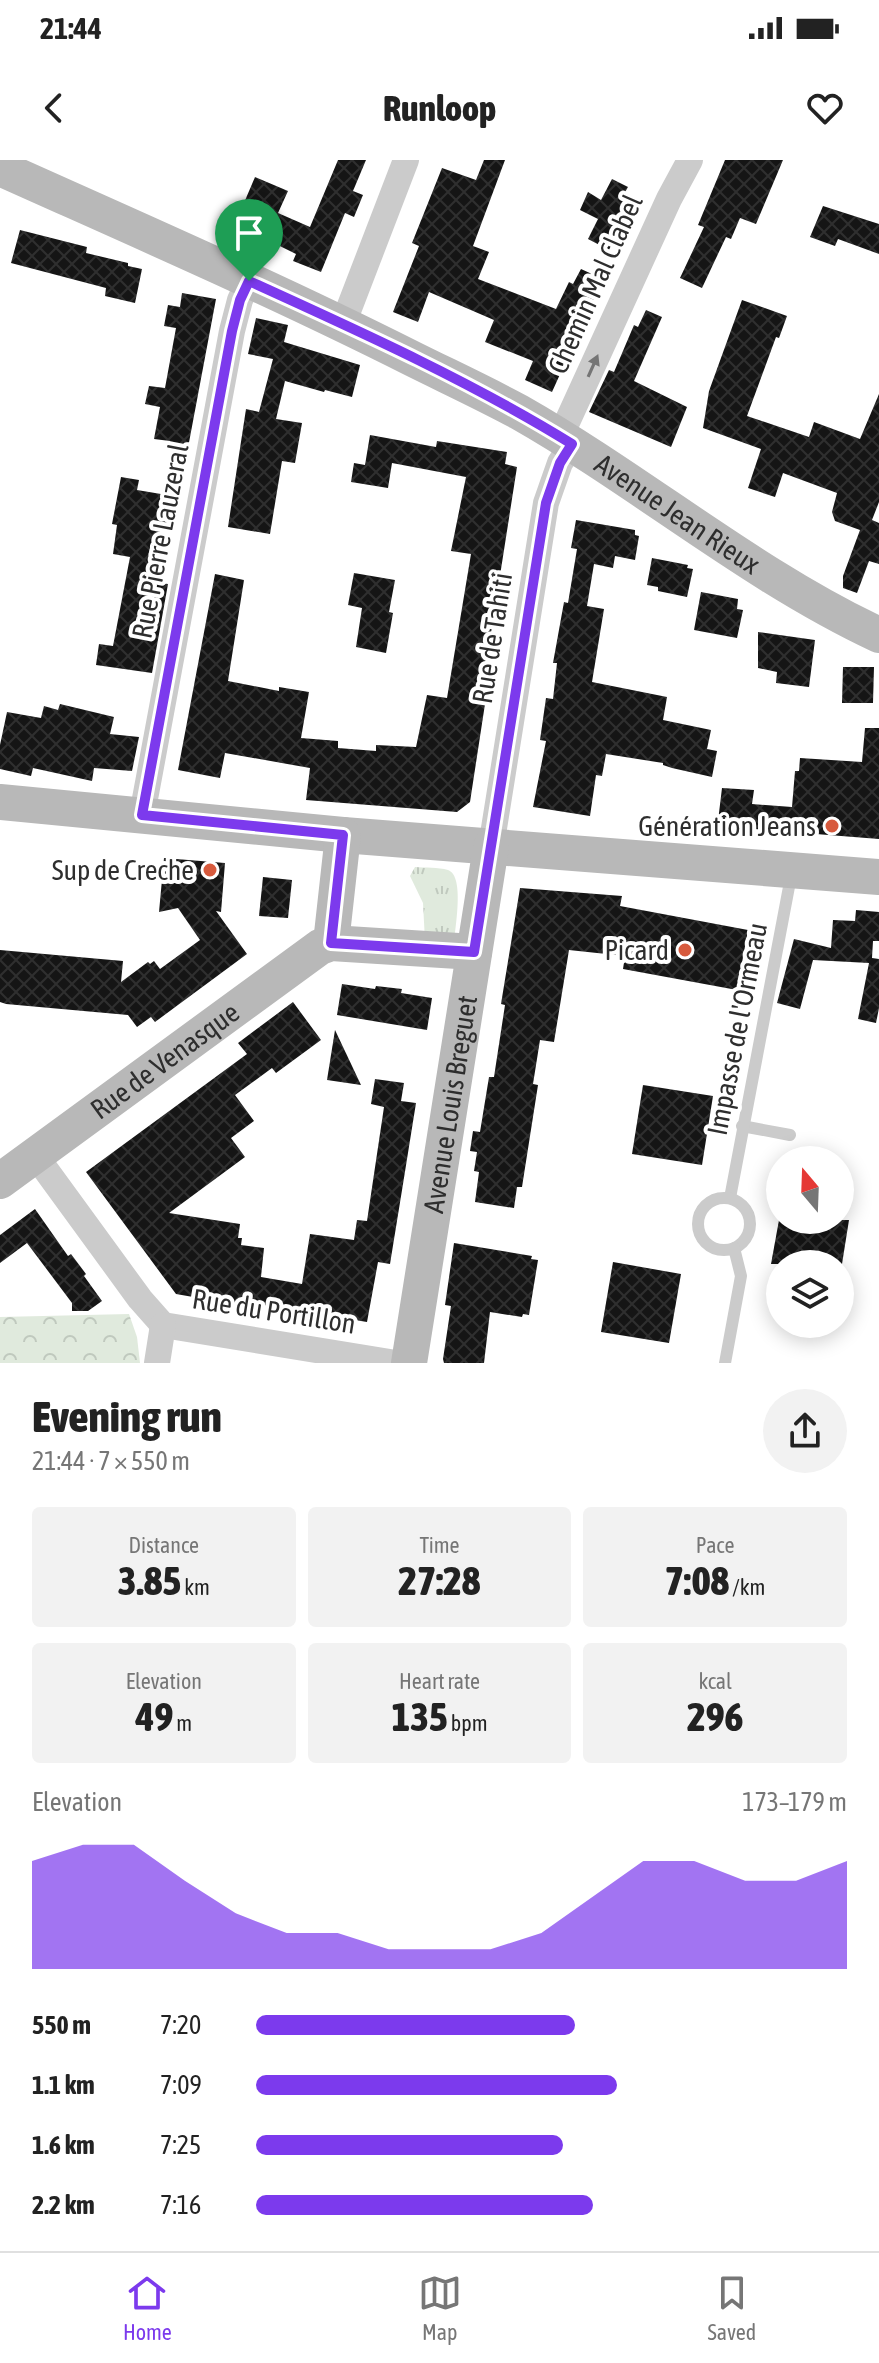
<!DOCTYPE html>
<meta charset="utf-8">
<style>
:root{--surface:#fff;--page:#f2f2f2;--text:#222;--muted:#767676;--line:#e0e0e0;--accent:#7c3aed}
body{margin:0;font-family:"Asap Condensed",sans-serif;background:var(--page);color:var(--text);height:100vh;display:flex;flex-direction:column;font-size:30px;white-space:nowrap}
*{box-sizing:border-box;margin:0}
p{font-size:26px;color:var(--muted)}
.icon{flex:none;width:44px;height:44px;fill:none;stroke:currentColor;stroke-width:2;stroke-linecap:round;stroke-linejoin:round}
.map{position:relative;height:1203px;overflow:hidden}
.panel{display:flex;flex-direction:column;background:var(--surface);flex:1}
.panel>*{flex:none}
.needle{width:52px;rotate:341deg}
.buttons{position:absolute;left:766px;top:986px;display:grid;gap:16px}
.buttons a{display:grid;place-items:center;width:88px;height:88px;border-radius:50%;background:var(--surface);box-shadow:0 4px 20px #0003;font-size:40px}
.pin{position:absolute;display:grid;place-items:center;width:68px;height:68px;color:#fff;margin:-82px -34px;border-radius:50% 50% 50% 0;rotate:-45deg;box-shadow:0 0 8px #0007}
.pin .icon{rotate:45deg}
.round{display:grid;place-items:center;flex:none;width:84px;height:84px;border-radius:42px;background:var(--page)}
.overview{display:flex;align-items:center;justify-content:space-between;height:136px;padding:0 32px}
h1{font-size:44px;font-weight:800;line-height:60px}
.figures{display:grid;grid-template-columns:repeat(3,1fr);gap:12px;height:136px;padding:8px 32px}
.figures div{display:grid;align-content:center;border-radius:8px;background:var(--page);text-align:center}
.figures b{font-size:40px;font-weight:800}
.figures small{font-size:22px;font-weight:400}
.figures p{font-size:22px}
.chart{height:224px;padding:16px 32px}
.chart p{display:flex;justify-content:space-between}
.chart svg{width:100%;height:144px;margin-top:8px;fill:var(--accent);opacity:.7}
ul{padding:0 32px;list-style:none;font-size:26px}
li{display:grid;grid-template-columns:128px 96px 1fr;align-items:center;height:60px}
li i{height:20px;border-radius:10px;background:var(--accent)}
.status{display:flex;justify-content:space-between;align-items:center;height:56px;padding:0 40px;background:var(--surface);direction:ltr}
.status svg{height:22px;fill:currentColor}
header{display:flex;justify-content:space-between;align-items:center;height:104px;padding:0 32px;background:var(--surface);font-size:36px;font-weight:800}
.tabs{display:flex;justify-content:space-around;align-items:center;height:112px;border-top:2px solid var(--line);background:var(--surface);font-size:22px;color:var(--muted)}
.tabs a{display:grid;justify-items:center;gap:4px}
.tabs .on{color:var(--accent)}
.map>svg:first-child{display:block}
.grass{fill:url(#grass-tufts)}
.park{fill:url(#park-crowns)}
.building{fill:url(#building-cross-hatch)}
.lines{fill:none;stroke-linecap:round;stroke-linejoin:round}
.lane{stroke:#cbcbcb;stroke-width:12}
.street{stroke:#cbcbcb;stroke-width:26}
.secondary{stroke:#b8b8b8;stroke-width:36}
.oneway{fill:#757575}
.route-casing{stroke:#fff;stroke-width:16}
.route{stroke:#7c3aed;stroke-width:10}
.poi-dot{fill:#d75a3d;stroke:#fff;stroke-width:3}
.labels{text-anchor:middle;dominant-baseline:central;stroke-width:8;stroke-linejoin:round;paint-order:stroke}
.street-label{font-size:28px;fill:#2e2e2e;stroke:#fff}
.poi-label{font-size:28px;fill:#2e2e2e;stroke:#fff;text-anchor:end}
</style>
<div class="status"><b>21:44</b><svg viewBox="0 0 49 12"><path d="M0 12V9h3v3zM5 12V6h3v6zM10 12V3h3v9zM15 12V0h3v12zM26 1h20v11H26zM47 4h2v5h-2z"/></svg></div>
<header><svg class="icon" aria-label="back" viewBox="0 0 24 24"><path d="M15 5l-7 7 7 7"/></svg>Runloop<svg class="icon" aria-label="heart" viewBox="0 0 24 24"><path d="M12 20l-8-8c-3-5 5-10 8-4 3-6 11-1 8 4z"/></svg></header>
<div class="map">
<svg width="879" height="1203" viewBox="0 0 879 1203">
<defs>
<pattern id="grass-tufts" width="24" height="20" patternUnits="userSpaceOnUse" patternTransform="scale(2)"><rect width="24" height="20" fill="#e0eadd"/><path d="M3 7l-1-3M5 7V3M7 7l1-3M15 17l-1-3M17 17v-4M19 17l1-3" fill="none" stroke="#c0c9be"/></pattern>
<pattern id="park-crowns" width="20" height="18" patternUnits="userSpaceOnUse" patternTransform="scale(2)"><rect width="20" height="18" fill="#e0eadd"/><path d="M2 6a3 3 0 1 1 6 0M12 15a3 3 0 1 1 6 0" fill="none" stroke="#c0c9be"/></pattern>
<pattern id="building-cross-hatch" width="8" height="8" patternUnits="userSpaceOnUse" patternTransform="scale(2)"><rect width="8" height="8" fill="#151515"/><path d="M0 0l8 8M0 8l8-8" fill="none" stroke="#2f2f2f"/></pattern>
</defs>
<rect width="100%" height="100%" fill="#fff"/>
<path class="grass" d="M 415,707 C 425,708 438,707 448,710 C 465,716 455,768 454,784 L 425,781 L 423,743 L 410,716 Z"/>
<polygon class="park" points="129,1154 137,1177 140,1203 0,1203 0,1157"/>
<g class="building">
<polygon points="338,0 366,0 353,31 363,35 354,57 345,53 321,112 293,101 296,94 235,64 255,17 288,31 278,53 310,67"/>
<polygon points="484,0 505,0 473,86 489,92 478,119 556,149 569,122 573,124 581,109 603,119 552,232 525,220 533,201 485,182 494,160 429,132 418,162 393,152 419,86 412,83 442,8 476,20"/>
<polygon points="725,0 783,0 756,64 740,58 731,79 726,77 702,128 680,118 704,67 698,65"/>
<polygon points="612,19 628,27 624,34 639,42 617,84 613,81 609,90 588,79 598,59 580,50 588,32 601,40"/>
<polygon points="823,46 879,64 879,94 838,79 835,86 810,77"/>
<polygon points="20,70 87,87 86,93 128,103 128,106 142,109 135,143 105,136 106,128 11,103"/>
<polygon points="182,133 216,139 187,293 169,289 170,281 154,279 160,247 145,244 149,226 165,228 176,168 164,166 168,145 180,147"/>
<polygon points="742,140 787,156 779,178 776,177 747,256 809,277 814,262 860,279 879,234 879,342 872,360 879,363 879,404 869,401 857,433 843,428 843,416 860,370 835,361 832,352 837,333 783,313 775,337 748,328 761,289 703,268 709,231"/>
<polygon points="646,150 662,157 634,221 687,247 671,287 589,252 609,210 614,212 634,165 638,167"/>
<polygon points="256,158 288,165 284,182 360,205 352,237 325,230 324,232 285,221 276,259 302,263 295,303 282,301 270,374 228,367 246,249 259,252 273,199 248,194"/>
<polygon points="370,275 436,287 437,281 507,292 505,304 517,307 480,543 485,544 470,642 457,652 306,640 310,608 225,593 220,618 178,610 215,414 244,420 228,521 279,531 279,527 309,532 301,578 338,581 338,588 376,591 376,585 416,587 427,535 447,538 471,394 451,391 466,317 392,303 388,328 351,322 354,303 365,305"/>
<polygon points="121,317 139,320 137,330 179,337 173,373 163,371 154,422 168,424 152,513 96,505 99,484 113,486 130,397 113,394 117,365 112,364"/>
<polygon points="576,360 635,370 635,375 639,376 635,400 615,396 613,408 594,404 587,446 604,449 592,522 667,537 663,560 711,570 707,589 717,591 712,617 672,608 663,605 663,603 606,594 602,616 596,615 590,656 533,647 546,581 540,580 546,538 553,539 557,503 553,503 564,442 568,443 577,389 571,388"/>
<polygon points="652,398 688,405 687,408 693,409 687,437 658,431 658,427 647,425"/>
<polygon points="354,413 395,420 389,452 393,453 386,493 356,487 362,448 348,445"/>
<polygon points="701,432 738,439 737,449 743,450 737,478 694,470"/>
<polygon points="758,472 815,480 809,527 776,523 777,512 758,508"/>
<polygon points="843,507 874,507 873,543 842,543"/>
<polygon points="60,544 114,557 110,574 139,577 132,611 94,608 92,621 33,608 31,616 0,609 0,585 7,552 41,558 44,546 58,550"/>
<polygon points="865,568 879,568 879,679 729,667 730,662 718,661 722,628 754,630 752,644 792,647 795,611 799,611 800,598 862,602"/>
<polygon points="164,698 225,703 221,752 216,751 247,794 155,862 151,857 137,867 128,855 6,844 0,842 0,790 123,801 121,822 148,802 150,804 154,801 160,809 200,780 178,748 159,752"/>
<polygon points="263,717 292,720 288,758 259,756"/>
<polygon points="520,728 622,736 620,746 748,770 737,830 623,809 625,796 569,790 554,882 540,880 533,924 538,925 522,1027 517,1027 514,1048 475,1042 479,1012 474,1011 477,992 470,991 473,971 480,972 489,917 494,917 505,845 501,844"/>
<polygon points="856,750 879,752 879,781 873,781 872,798 879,799 879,848 876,863 858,859 869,803 813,800 800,849 777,843 794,779 831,788 833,760 855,761"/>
<polygon points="342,824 375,829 376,826 402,829 401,833 432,838 427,870 337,855"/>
<polygon points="293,842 321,880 276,913 272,908 235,935 254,961 231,978 245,997 169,1053 240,1064 238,1078 242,1078 241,1085 264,1088 261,1117 302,1124 310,1074 354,1080 357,1060 367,1061 384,947 371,944 375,919 404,923 401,941 416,943 403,1024 390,1104 378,1102 367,1162 257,1144 256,1148 176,1134 86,1012 247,894 238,883"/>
<polygon points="335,870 361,925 327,920"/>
<polygon points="643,925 713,936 702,1005 632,994"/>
<polygon points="35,1049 68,1096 71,1094 86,1114 84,1116 102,1141 88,1151 72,1151 72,1143 27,1083 0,1103 0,1075"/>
<polygon points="779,1060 849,1060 842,1104 771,1104"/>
<polygon points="454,1083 532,1096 531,1099 538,1100 529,1155 523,1154 522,1157 490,1152 484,1203 444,1203 443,1199 451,1146 445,1145"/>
<polygon points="613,1102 681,1114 669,1183 601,1172"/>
</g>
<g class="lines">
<g class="lane">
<polyline points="742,966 790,975"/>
<polyline points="730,1038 792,711"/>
<circle cx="724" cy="1064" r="26"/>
<polyline points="725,1203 741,1116 734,1088"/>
</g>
<g class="street">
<polyline points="343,164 406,0"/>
<polyline points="558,275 568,260 669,39 690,0"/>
<polyline points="142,655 232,171 240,140 249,121"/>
<polyline points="491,687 546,343 560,303 572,284"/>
<polyline points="35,995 140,1139 163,1165 396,1203"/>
<polyline points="157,1203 163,1165"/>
</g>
<g class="secondary">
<path id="s1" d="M 0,8 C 138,70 276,130 411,198 C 447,216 484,233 519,252 C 642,322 751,415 879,475"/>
<polyline points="0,642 343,675 879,717"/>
<polyline points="331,783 343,675"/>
<path id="s2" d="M 0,1021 L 320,787 L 331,783 L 474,792"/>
<path id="s3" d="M 409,1203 L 491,687"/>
</g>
</g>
<defs><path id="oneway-solid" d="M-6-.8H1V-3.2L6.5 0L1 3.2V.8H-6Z" transform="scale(2)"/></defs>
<use class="oneway" href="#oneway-solid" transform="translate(593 206) rotate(-66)"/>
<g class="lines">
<defs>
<path id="route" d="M 249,121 C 359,171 470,221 572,284 L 560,303 L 546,343 L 474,792 L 331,783 L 343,675 L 142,655 L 232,171 L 240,140 Z"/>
</defs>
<use href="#route" class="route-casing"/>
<use href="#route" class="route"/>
</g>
<g class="poi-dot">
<circle cx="832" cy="666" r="8"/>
<circle cx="210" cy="710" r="8"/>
<circle cx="685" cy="790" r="8"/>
</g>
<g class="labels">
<g class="street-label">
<text transform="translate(595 124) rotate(-66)">Chemin Mal Clabel</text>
<text stroke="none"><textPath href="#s1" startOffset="762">Avenue Jean Rieux</textPath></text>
<text transform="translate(160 381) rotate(-79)">Rue Pierre Lauzeral</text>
<text transform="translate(492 478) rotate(-81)">Rue de Tahiti</text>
<text transform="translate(737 869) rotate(-79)">Impasse de l'Ormeau</text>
<text stroke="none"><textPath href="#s2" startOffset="204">Rue de Venasque</textPath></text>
<text stroke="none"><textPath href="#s3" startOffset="262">Avenue Louis Breguet</textPath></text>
<text transform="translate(274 1151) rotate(9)">Rue du Portillon</text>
</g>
<g class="poi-label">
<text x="816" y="666">Génération Jeans</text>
<text x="194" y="710">Sup de Creche</text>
<text x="669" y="790">Picard</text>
</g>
</g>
</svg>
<div class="buttons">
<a><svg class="needle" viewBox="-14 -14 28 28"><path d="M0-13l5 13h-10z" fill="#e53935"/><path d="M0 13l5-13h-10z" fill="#767676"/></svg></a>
<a><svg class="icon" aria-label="layers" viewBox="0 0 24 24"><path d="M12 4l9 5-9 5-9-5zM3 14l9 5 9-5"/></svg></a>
</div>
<div class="pin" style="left:249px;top:121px;background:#1e9e55"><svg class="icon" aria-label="arrive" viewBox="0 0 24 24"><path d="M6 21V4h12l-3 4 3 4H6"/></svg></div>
</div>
<section class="panel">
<div class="overview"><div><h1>Evening run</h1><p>21:44 · 7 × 550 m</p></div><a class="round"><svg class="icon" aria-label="share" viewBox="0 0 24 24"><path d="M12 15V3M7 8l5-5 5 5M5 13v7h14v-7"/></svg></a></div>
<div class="figures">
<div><p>Distance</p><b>3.85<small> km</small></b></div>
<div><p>Time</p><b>27:28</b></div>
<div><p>Pace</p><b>7:08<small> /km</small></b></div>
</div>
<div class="figures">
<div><p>Elevation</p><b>49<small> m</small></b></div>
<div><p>Heart rate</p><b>135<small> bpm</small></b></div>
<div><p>kcal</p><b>296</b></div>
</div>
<div class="chart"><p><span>Elevation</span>173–179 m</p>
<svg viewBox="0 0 160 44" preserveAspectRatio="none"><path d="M0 44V11L10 6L20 6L30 17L40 27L50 33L60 33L70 38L80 38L90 38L100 33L110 22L120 11L130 11L140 17L150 17L160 11V44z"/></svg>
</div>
<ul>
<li><b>550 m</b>7:20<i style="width:54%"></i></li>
<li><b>1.1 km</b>7:09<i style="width:61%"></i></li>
<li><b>1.6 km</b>7:25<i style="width:52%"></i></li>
<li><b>2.2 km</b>7:16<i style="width:57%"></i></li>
</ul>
</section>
<nav class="tabs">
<a class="on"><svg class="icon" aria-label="home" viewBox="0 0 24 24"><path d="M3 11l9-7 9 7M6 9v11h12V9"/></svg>Home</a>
<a><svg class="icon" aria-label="map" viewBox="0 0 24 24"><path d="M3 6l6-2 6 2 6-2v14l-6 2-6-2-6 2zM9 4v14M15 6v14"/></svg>Map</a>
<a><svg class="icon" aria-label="saved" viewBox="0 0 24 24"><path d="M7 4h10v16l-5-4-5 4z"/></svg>Saved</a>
</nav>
